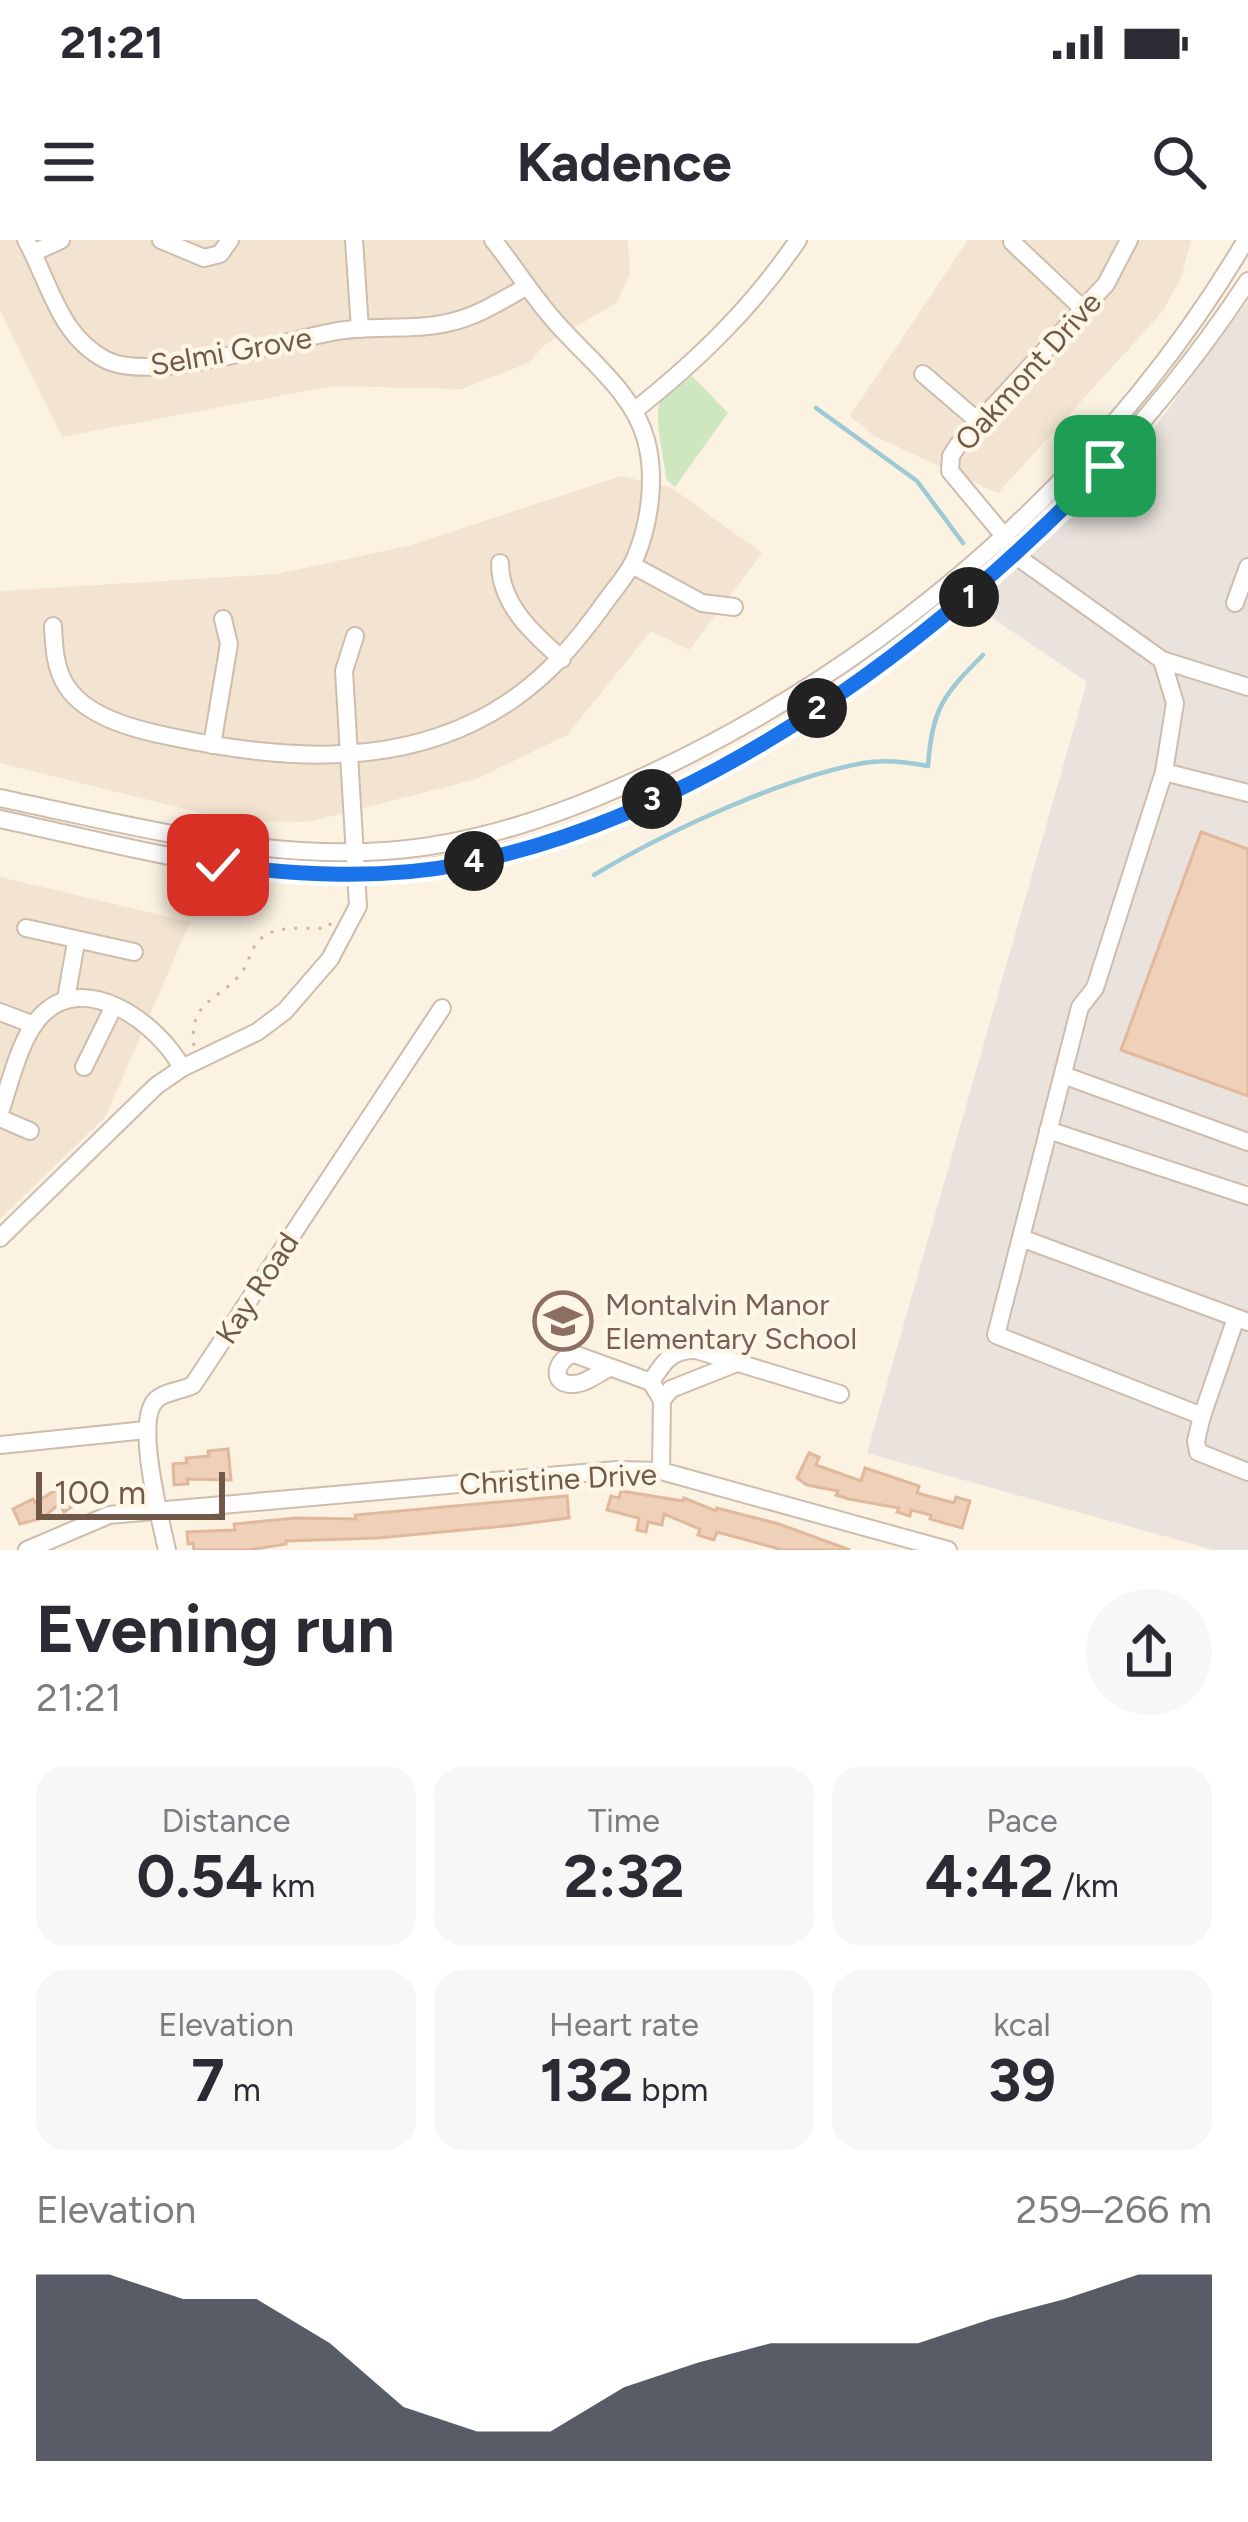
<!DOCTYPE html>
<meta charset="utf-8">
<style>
:root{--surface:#fff;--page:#f7f7f7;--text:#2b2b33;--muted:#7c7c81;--accent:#111827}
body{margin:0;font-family:Figtree,sans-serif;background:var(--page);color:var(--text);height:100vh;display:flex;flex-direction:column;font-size:45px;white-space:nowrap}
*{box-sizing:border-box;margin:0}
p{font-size:39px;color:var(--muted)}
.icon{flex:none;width:66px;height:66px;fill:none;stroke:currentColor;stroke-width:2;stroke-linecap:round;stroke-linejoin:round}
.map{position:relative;height:1310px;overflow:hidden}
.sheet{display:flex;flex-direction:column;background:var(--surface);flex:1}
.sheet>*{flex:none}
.scale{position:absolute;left:36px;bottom:30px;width:189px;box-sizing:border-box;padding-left:12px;border:6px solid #71594a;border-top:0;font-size:33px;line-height:42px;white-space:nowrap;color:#71594a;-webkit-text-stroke:9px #fef6e7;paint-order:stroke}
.pin{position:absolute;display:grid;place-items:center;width:102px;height:102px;color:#fff;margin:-51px;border-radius:24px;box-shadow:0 6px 18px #0006}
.km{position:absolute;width:60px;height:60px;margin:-30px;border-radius:50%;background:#222;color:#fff;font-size:33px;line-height:60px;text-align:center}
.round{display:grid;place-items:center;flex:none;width:126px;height:126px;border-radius:63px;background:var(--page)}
.summary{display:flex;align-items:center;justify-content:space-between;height:204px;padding:0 36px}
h1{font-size:66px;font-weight:700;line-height:90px}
.stats{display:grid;grid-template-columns:repeat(3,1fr);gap:18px;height:204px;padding:12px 36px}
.stats div{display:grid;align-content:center;border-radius:30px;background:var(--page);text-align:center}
.stats b{font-size:60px;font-weight:700}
.stats small{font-size:33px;font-weight:400}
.stats p{font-size:33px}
.chart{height:336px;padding:24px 36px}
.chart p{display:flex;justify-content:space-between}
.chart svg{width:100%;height:216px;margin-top:12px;fill:var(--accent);opacity:.7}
.status{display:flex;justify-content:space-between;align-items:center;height:84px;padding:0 60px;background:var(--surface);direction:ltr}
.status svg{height:33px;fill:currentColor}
header{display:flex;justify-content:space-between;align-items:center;height:156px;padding:0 36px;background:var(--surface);font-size:54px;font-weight:700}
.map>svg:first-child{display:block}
.residential{fill:#f2e4d0}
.industrial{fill:#eae3dd}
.green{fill:#cfe7c1}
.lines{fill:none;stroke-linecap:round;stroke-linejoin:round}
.stream{stroke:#9ecad5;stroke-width:4.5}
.building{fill:#efd1ba;stroke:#e1b89c;stroke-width:3}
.minor-casing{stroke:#cebcac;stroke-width:20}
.path{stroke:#d4b59e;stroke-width:3;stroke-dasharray:3 9;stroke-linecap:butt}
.minor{stroke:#fff;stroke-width:16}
.route-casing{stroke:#fff;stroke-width:24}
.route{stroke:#1a73e8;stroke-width:15}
.labels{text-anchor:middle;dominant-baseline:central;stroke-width:9;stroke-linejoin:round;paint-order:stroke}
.street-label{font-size:30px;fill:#71594a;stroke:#fef6e7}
.education-label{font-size:30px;fill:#785e54;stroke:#fef6e7;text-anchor:start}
</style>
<div class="status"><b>21:21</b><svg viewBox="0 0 49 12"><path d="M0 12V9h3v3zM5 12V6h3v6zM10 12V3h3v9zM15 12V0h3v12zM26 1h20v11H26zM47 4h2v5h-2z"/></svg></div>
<header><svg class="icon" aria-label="menu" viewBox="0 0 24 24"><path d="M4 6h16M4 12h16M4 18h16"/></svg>Kadence<svg class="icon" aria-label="search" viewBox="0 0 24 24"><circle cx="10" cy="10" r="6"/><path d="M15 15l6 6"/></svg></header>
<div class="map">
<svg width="1248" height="1310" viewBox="0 0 1248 1310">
<rect width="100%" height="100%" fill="#fbf2e2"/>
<g class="residential">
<polygon points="0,0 628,0 630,34 616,63 545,105 528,123 462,149 332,146 62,197 0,70"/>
<polygon points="968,0 1191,0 1182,35 1163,71 998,253 874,196 850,176"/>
<polygon points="621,236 672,248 762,313 689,410 651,391 567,495 477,539 308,582 234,581 0,523 0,351 277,334 408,306"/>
<polygon points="0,637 190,682 106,876 0,979"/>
</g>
<polygon class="industrial" points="1248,61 1248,1310 1214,1310 867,1213 1087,442 975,366 1126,226"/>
<path class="green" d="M 692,136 L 728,173 L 675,247 L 666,239 C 665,220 652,175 661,161 C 668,152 683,143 692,136 Z"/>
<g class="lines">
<g class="stream">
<polyline points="816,168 917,241 963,303"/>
<path d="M 594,635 C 665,592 782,538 863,523 C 885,519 907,522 928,526 C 932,469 943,455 983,415"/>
</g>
</g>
<g class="building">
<polygon points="1201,592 1248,609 1248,856 1121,810"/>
<polygon points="228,1209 231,1240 187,1239 188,1244 174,1245 173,1224 187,1223 186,1218 209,1216 208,1211"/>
<polygon points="809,1213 819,1217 816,1225 861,1241 865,1228 919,1246 917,1253 954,1263 956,1257 970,1261 962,1288 930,1279 931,1275 911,1270 910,1276 897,1272 899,1268 849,1259 836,1255 838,1251 807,1245 797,1238"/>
<polygon points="63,1245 75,1264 64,1272 59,1264 43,1278 20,1284 13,1269 33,1259 35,1263"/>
<polygon points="621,1251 683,1261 684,1258 716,1271 717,1268 779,1284 850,1310 783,1310 717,1292 714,1300 698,1295 700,1289 664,1274 662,1285 648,1282 646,1292 637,1290 639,1278 607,1270 611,1256 619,1258"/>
<polygon points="567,1256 569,1278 515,1285 378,1298 286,1301 286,1304 249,1310 194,1310 193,1303 188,1304 187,1292 235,1290 234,1284 297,1278 356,1279 355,1275"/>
</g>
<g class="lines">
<defs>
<g id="minor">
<path d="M 26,0 C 50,43 59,96 106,120 C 153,143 280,102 332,92 C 371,84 412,92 451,82 C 478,76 502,60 526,47"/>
<polyline points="161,0 204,18 220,14 230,0"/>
<polyline points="354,0 360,89"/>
<polyline points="1129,0 1106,44 958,205 951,216 950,231 1004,296 1016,316 1162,420 1175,463 1164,532 1248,553"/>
<polyline points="1012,2 1082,68"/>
<polyline points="33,13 61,0"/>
<polyline points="923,134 979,182"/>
<path d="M 634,171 C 698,120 752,68 798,0"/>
<path d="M 500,323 C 500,364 533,394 562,419"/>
<polyline points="632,325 702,363 734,367"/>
<polyline points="1235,363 1248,327"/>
<path d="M 53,386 C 54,408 55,429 67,447 C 88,478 137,490 172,497 C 271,518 380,528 474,482 C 532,454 569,413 606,361 C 616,347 630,332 636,316 C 650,282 656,236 646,200 C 633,151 585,117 553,79 C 531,54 514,26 493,0"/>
<polyline points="1162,420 1248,447"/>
<polyline points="212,505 229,404 223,379"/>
<polyline points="1164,532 1095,748 1080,767 996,1095 1202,1176 1196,1201 1198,1212 1248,1232"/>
<path d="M 0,558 C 124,584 257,620 385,611 C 476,605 564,574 645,536 C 889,423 1109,232 1246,0"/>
<path d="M 0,579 C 117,604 236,639 357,634 C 706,621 1064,321 1248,41"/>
<polyline points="26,688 134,712"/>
<polyline points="66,759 76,702"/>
<polyline points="0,772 34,785"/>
<polyline points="84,827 114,766"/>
<polyline points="1063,835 1248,902"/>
<path d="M 0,872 C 10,844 19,801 39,778 C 83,727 159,784 182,828"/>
<polyline points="0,878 30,891"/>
<polyline points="1048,890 1248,956"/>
<polyline points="0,998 156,846 182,828 257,792 285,771 330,719 358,666 344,431 355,396"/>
<polyline points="1021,998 1248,1082"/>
<path d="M 609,1128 C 599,1133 585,1144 573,1144 C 549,1145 556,1118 574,1114 L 651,1142"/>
<polyline points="662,1160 671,1149 737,1123"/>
<polyline points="1202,1176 1236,1078"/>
<polyline points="0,1205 146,1190"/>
<path d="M 661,1231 L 662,1160 L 651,1142 C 663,1123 671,1109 696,1110 L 840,1154"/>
<polyline points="27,1310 109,1275 617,1230 661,1231 948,1310"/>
<path d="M 167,1310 C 161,1281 133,1179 157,1159 C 166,1151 182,1151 193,1145 L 442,768"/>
</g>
</defs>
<use href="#minor" class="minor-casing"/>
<path class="path" d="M 194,806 C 189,763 214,762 237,738 C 252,724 248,702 270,693 C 285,686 310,689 327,688 L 332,682"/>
<use href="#minor" class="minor"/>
</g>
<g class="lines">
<defs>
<path id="route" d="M 218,625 C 298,635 383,640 463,624 C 708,575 935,402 1105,226"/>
</defs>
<use href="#route" class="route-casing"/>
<use href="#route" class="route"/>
</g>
<defs>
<symbol id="school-ring" viewBox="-11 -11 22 22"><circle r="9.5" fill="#fef6e7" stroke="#8d6e63" stroke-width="1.5"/><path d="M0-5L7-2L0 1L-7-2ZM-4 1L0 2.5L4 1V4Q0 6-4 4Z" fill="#8d6e63"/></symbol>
</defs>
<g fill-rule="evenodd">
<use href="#school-ring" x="530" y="1048" width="66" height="66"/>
</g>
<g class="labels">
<g class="street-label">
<text transform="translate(231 111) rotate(-10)">Selmi Grove</text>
<text transform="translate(1028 131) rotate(-48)">Oakmont Drive</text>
<text transform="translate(257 1048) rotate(-57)">Kay Road</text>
<text transform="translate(558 1239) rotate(-3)">Christine Drive</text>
</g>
<g class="education-label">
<text x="605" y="1064">Montalvin Manor<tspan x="605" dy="34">Elementary School</tspan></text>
</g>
</g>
</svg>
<div class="scale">100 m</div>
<div class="pin" style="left:1105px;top:226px;background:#1e9e55"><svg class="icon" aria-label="arrive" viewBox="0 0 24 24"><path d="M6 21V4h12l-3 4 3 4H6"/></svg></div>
<div class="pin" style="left:218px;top:625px;background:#d93025"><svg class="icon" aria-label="check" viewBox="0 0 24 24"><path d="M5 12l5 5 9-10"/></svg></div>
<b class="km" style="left:969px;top:357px">1</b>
<b class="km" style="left:817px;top:468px">2</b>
<b class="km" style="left:652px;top:559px">3</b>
<b class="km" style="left:474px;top:621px">4</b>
</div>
<section class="sheet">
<div class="summary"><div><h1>Evening run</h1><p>21:21</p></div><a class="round"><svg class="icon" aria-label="share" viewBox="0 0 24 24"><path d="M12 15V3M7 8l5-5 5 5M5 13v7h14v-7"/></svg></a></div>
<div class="stats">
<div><p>Distance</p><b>0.54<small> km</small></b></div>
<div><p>Time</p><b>2:32</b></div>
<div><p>Pace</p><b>4:42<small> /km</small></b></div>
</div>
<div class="stats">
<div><p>Elevation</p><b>7<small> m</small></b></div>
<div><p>Heart rate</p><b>132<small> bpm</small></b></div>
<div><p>kcal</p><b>39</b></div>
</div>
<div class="chart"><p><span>Elevation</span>259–266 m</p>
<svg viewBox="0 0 160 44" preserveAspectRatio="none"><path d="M0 44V6L10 6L20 11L30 11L40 20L50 33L60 38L70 38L80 29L90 24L100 20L110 20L120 20L130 15L140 11L150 6L160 6V44z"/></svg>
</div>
</section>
